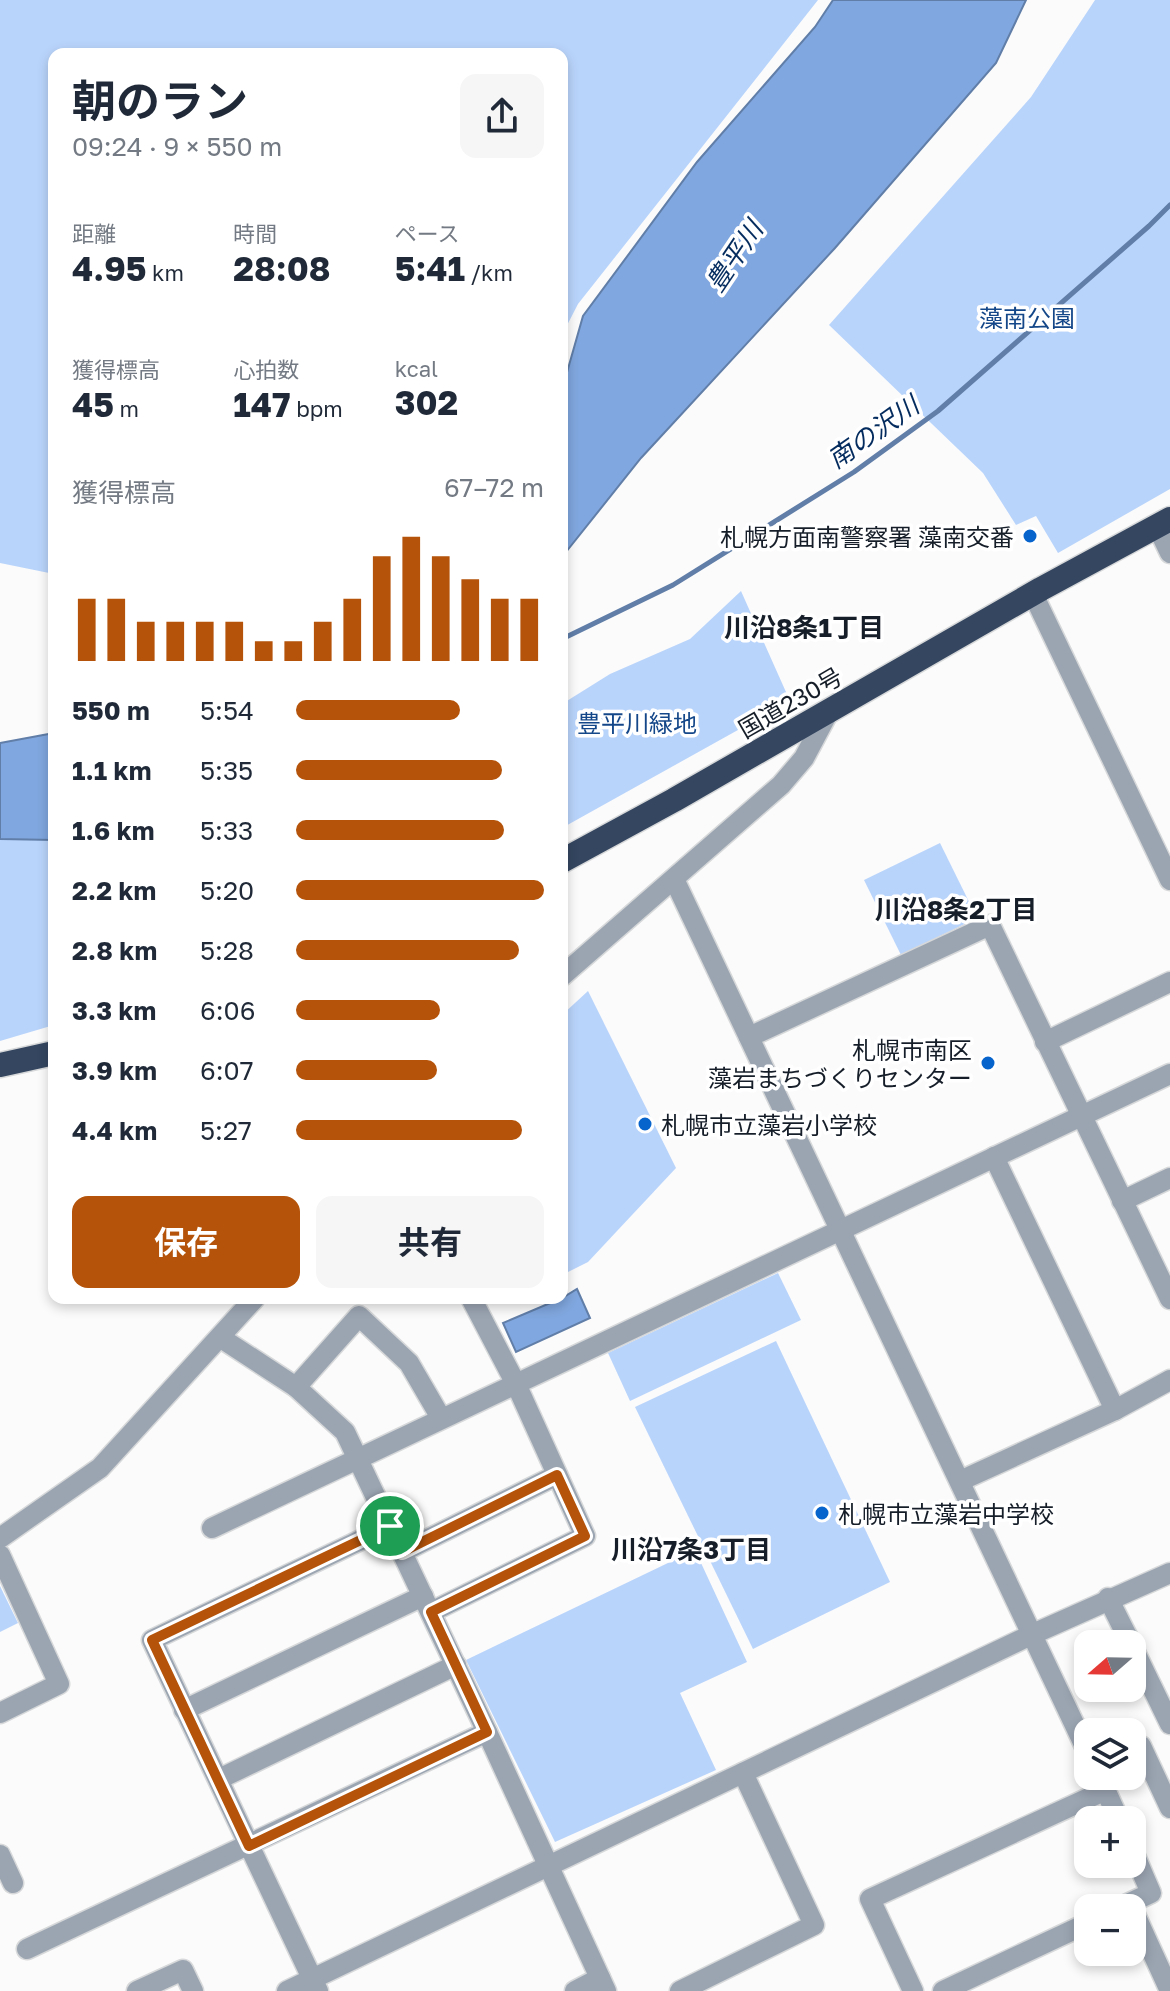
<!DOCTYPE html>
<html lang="ja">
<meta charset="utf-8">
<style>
:root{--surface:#fff;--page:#f6f6f7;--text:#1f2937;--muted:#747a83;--accent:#b45309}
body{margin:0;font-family:"Golos Text","Noto Sans JP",sans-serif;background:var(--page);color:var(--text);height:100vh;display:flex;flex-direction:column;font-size:30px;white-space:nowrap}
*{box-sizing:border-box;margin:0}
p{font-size:26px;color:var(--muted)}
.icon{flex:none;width:44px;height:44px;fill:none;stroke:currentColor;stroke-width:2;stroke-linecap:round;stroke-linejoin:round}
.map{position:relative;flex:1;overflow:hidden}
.sheet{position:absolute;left:48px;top:48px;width:520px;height:1256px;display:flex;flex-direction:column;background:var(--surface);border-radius:16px;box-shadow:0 4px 12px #0003}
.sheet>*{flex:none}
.needle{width:52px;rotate:250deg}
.controls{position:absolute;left:1074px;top:1630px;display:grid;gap:16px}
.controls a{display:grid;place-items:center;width:72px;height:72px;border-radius:16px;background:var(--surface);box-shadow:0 4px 12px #0003;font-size:40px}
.pin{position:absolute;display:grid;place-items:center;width:68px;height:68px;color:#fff;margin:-34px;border:4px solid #fff;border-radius:50%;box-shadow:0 2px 8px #0007}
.round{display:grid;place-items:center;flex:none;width:84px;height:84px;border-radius:16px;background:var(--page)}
.summary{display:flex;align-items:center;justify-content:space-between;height:136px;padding:0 24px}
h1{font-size:44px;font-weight:700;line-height:60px}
.stats{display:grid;grid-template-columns:repeat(3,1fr);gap:12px;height:136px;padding:8px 24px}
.stats div{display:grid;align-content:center}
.stats b{font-size:34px;font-weight:700}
.stats small{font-size:22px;font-weight:400}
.stats p{font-size:22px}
.chart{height:224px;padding:16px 24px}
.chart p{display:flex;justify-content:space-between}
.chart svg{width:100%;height:144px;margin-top:8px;stroke:var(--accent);stroke-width:6}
.primary-button{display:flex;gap:16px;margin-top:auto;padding:16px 24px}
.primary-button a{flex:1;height:92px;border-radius:16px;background:var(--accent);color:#fff;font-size:32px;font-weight:700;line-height:92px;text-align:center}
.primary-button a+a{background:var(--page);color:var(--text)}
ul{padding:0 24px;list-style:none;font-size:26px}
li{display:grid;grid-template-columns:128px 96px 1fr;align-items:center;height:60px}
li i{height:20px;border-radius:10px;background:var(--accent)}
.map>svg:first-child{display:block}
.green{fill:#b9d4fb}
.water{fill:#80a7df;stroke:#607ea8;stroke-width:2}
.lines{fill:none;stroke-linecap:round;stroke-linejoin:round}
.stream{stroke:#607ea8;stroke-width:5}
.minor-casing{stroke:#d6d8d9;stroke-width:23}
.highway-casing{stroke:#d6d8d9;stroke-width:27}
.minor{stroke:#9ba5b2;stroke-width:20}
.highway{stroke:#344660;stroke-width:24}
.route-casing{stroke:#fff;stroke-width:16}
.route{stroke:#b45309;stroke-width:10}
.poi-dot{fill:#0764cd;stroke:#fff;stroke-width:3}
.labels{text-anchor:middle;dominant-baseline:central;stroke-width:7;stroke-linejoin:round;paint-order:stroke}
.park-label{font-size:24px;fill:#144789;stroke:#fff}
.poi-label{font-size:24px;fill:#161e29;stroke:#fff;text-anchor:end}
.street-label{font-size:24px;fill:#161e29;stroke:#fff}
.water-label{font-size:26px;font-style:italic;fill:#052c5e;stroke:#fff}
.neighbourhood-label{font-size:26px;font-weight:bold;fill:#161e29;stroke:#fff}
</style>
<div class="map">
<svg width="1170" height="1991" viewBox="0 0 1170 1991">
<rect width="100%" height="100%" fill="#fbfbfb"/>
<g class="green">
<polygon points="0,0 818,0 578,304 562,335 562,54 54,54 54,574 0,563"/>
<polygon points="1095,0 1170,0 1170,489 1058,553 1036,516 1016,525 983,473 829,325 1031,97"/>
<polygon points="741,591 790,701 562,828 562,704 610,674 690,639"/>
<polygon points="54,826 54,1025 0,1041 0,837"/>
<polygon points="940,843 977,918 901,955 864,880"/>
<polygon points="588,991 676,1168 588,1262 562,1275 562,1015"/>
<polygon points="778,1273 801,1320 630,1401 608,1353"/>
<polygon points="776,1341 890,1582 753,1649 635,1407"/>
<polygon points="695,1550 747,1662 680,1693 716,1770 555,1842 466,1660"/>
<polygon points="0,1586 18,1623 0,1632"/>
</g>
<g class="water">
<polygon points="833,0 1026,0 996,63 835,248 641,458 562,557 562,390 583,316 697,162 815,27"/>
<polygon points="54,733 54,840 0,839 0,743"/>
<polygon points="577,1289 590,1318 516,1352 503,1323 562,1298"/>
</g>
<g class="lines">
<polyline class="stream" points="562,639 673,585 854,472 938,411 1149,226 1170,205"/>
<defs>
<g id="minor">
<polyline points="1157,526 1170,553"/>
<polyline points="1033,594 1170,880"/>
<polyline points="674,879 1088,1753"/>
<polyline points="562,976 781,785 804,758 829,711"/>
<polyline points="749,1037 990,925 1170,1299"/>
<polyline points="1045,1042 1170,982"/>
<polyline points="994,1157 1115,1410"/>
<polyline points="1122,1201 1170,1178"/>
<polyline points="221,1338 296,1387 345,1432 487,1732 606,1991"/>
<polyline points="296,1387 359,1316 409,1363 441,1418"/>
<polyline points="960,1481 1115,1410 1170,1380"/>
<polyline points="212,1528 1170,1074"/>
<polyline points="0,1538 100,1468 255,1298"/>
<polyline points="402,1552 557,1475"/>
<polyline points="0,1555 59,1684 0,1713"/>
<polyline points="1108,1598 1131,1644"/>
<polyline points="431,1612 585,1536 516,1384 471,1298"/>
<polyline points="1132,1646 1170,1724"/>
<polyline points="184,1710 423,1596"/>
<polyline points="1141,1746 1170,1808"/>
<polyline points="1099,1776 1119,1820"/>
<polyline points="219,1779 456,1665"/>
<polyline points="0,1855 13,1883"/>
<polyline points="1119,1908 1151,1893 1132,1849"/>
<polyline points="1132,1908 1170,1991"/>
<polyline points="27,1949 487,1732"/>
<polyline points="137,1991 183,1970 193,1991"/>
<polyline points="287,1991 1033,1634 1170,1573"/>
<polyline points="318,1991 152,1640 390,1526"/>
<polyline points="575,1991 600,1978"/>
<polyline points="680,1991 814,1925 743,1773"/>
<polyline points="913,1991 870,1899 1106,1790"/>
<polyline points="943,1991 1088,1923"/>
</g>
<g id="highway">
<polyline points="562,861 674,800 1041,589 1170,519"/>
<polyline points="0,1065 54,1053"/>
</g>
</defs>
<use href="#minor" class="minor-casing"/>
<use href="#highway" class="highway-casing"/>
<use href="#minor" class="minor"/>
<use href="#highway" class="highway"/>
</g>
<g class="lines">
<defs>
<polygon id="route" points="557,1475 585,1536 431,1612 487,1732 249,1846 152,1640 390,1526 402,1552"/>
</defs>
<use href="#route" class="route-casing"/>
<use href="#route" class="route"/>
</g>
<g class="poi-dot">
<circle cx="1030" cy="536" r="8"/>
<circle cx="988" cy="1063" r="8"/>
<circle cx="645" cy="1124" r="8"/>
<circle cx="822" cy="1513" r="8"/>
</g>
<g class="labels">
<g class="park-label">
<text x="1027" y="317">藻南公園</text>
<text x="637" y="722">豊平川緑地</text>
</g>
<g class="poi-label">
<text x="1014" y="536">札幌方面南警察署 藻南交番</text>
<text x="972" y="1049">札幌市南区<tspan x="972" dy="28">藻岩まちづくりセンター</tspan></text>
<text x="661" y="1124" text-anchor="start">札幌市立藻岩小学校</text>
<text x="838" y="1513" text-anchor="start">札幌市立藻岩中学校</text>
</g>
<g class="street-label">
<text transform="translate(790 702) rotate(-30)">国道230号</text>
</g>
<g class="water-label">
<text transform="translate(734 256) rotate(-56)">豊平川</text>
<text transform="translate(873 432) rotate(-35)">南の沢川</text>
</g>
<g class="neighbourhood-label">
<text x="804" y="627">川沿8条1丁目</text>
<text x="956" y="909">川沿8条2丁目</text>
<text x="691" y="1549">川沿7条3丁目</text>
</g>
</g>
</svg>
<div class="controls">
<a><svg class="needle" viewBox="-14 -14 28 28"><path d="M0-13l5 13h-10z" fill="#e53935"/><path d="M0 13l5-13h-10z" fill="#747a83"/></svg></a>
<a><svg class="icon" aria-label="layers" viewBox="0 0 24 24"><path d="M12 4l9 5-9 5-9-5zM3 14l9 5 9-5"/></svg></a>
<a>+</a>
<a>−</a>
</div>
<div class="pin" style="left:390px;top:1526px;background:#1e9e55"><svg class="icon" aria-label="arrive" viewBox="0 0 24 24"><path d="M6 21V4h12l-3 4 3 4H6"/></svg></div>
<section class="sheet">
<div class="summary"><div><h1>朝のラン</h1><p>09:24 · 9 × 550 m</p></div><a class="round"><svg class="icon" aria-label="share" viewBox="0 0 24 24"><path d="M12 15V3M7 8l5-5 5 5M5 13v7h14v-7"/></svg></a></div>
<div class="stats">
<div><p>距離</p><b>4.95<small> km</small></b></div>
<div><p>時間</p><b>28:08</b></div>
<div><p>ペース</p><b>5:41<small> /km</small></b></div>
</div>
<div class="stats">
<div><p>獲得標高</p><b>45<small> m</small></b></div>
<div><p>心拍数</p><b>147<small> bpm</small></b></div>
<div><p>kcal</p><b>302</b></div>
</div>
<div class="chart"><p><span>獲得標高</span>67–72 m</p>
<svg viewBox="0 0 160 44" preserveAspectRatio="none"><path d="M5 44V25M15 44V25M25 44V32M35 44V32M45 44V32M55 44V32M65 44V38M75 44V38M85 44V32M95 44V25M105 44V12M115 44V6M125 44V12M135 44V19M145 44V25M155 44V25"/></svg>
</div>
<ul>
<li><b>550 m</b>5:54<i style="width:66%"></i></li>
<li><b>1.1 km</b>5:35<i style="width:83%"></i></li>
<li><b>1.6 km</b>5:33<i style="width:84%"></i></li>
<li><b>2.2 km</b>5:20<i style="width:100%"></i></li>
<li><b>2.8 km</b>5:28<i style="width:90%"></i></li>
<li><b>3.3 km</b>6:06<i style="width:58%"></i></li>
<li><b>3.9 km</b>6:07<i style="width:57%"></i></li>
<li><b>4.4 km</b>5:27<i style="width:91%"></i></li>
</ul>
<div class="primary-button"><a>保存</a><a>共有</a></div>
</section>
</div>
